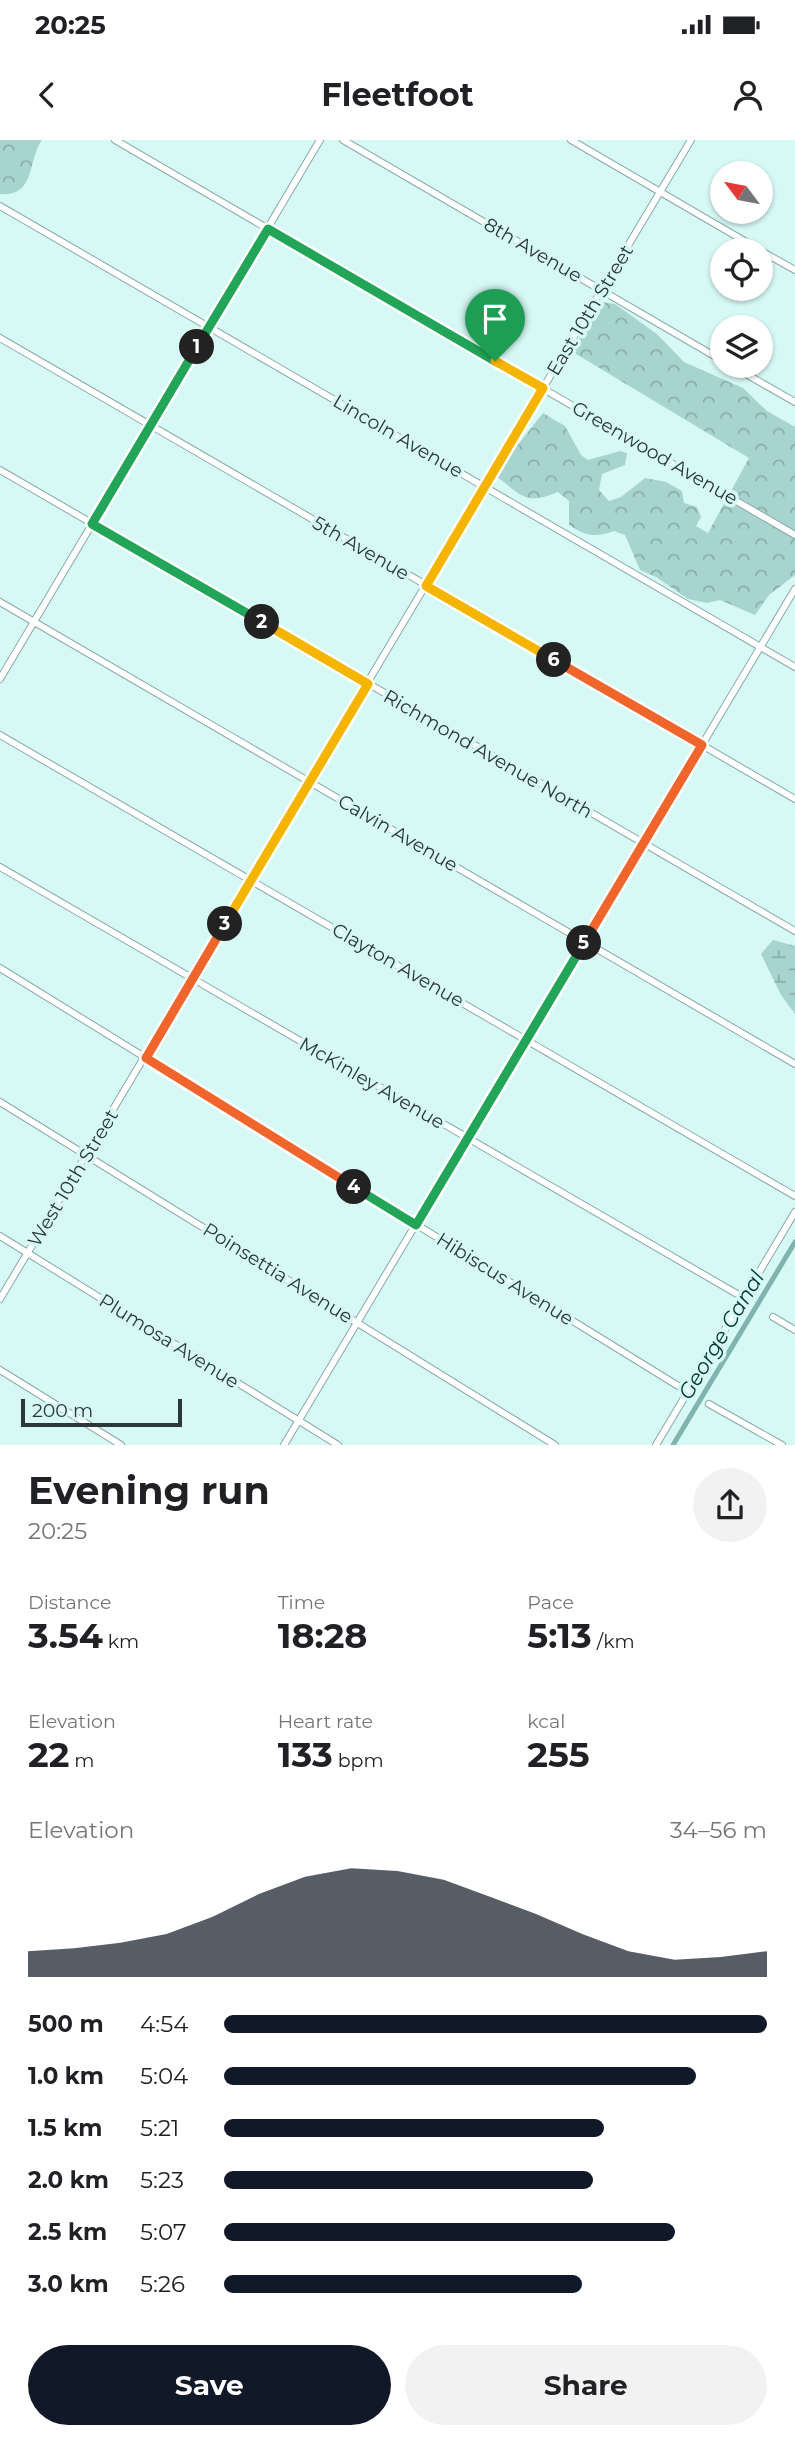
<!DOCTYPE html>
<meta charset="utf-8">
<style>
:root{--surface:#fff;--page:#f2f2f2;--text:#202124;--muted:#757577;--accent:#111827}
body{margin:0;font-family:Montserrat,sans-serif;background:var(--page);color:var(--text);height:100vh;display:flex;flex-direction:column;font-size:26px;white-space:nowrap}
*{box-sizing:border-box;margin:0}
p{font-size:23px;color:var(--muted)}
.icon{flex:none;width:38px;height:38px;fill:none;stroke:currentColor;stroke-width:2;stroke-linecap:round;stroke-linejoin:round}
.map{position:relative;height:1305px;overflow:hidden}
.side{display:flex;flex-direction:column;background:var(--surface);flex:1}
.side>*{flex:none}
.needle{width:46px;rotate:302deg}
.buttons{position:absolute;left:710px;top:21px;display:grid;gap:14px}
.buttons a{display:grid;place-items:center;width:63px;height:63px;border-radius:50%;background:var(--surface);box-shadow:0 2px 5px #0004;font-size:35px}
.scale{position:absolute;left:21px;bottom:18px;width:161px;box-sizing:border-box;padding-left:7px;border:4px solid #2b3837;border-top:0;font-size:19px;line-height:24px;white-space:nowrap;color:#2b3837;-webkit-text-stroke:5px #d6f9f6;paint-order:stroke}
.pin{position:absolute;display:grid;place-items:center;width:60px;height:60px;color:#fff;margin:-72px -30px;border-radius:50% 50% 50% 0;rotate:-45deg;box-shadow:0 0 7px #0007}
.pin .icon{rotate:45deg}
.km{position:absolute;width:35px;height:35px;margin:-18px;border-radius:50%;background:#222;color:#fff;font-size:19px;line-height:35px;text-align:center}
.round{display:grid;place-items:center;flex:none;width:74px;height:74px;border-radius:37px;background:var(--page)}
.summary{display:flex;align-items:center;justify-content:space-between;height:119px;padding:0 28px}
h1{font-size:38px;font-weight:700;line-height:52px}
.stats{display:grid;grid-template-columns:repeat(3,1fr);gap:10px;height:119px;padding:7px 28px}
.stats div{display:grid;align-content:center}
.stats b{font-size:35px;font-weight:700}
.stats small{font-size:19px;font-weight:400}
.stats p{font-size:19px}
.chart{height:196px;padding:14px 28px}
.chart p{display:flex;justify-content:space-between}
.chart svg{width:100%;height:126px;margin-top:7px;fill:var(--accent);opacity:.7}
.cta{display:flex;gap:14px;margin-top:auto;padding:14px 28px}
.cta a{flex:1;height:80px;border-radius:42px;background:var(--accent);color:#fff;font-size:28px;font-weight:700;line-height:80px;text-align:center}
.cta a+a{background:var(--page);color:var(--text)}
ul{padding:0 28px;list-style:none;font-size:23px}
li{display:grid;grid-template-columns:112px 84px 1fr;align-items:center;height:52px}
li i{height:18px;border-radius:9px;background:var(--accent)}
.status{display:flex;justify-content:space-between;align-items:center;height:49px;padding:0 35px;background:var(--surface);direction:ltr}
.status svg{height:19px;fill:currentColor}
header{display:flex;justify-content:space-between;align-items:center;height:91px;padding:0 28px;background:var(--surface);font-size:32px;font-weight:700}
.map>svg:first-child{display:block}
.forest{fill:url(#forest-crowns)}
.wetland{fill:url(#wetland-marsh)}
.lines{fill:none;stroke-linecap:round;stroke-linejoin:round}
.canal{stroke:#81b4b0;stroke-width:5}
.minor-casing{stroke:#88a9a7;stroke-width:8}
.minor{stroke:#fff;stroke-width:6}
.split-1-casing{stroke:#fff;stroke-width:14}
.split-2-casing{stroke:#fff;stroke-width:14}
.split-3-casing{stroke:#fff;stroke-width:14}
.split-4-casing{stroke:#fff;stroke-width:14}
.split-5-casing{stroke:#fff;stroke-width:14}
.split-6-casing{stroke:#fff;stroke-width:14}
.split-7-casing{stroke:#fff;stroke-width:14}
.split-1{stroke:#22a559;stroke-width:9}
.split-2{stroke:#22a559;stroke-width:9}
.split-3{stroke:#f5b400;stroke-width:9}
.split-4{stroke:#f0652b;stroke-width:9}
.split-5{stroke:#22a559;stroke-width:9}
.split-6{stroke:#f0652b;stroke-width:9}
.split-7{stroke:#f5b400;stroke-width:9}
.labels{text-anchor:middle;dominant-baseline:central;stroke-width:7;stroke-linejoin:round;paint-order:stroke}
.street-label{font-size:19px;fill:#2b3837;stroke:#d6f9f6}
.water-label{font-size:21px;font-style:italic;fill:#003230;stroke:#d6f9f6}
</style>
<div class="status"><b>20:25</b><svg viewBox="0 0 49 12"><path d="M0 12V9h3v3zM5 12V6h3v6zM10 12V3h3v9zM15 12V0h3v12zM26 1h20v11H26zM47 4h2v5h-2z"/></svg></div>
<header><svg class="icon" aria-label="back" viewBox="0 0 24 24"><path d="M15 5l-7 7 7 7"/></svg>Fleetfoot<svg class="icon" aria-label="person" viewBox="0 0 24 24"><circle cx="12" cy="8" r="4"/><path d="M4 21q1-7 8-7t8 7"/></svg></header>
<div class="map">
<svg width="795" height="1305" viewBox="0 0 795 1305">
<defs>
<pattern id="forest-crowns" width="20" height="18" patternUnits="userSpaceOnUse" patternTransform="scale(1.75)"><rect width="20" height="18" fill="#a8d4d0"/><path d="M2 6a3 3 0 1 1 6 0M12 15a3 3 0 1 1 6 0" fill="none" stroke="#89adaa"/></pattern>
<pattern id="wetland-marsh" width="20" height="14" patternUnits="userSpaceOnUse" patternTransform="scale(1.75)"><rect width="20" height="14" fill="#a8d4d0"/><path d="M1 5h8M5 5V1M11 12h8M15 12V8" fill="none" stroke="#89adaa"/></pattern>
</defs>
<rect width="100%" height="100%" fill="#d6f9f6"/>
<g class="forest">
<path d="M 0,0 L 42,0 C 27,21 36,57 0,54 Z"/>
<path d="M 601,162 L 615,164 L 657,194 L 684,222 L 743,248 L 767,271 L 795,287 L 795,435 L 769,455 L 755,475 L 720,460 L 707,463 L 688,459 L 656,437 L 640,430 L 625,395 L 614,391 C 595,398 586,396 569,385 L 569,361 L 558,352 C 523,367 521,353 494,335 L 543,273 L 565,286 L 581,315 L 588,320 L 620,311 L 627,313 L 625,325 L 602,334 L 599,350 L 609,361 L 621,357 L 645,338 L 666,342 L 682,351 L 684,363 L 697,367 L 701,377 L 696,386 L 708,393 L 749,318 L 571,211 Z"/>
</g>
<polygon class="wetland" points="773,800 795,806 795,874 781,855 761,814"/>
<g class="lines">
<polyline class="canal" points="673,1305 795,1102"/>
<defs>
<g id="minor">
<polyline points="115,0 795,395"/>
<polyline points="343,0 723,221"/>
<polyline points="571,0 760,110"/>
<polyline points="0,66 795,527"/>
<polyline points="761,111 795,130"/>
<polyline points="0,198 795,659"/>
<polyline points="732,226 795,262"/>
<polyline points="0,330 795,791"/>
<polyline points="0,462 795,924"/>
<polyline points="0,539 320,0"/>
<polyline points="0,595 795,1056"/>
<polyline points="0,727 744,1158"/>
<polyline points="0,828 688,1252"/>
<polyline points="0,962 555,1305"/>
<polyline points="0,1096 338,1305"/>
<polyline points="0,1159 691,0"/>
<polyline points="773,1177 795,1190"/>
<polyline points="0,1230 121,1305"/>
<polyline points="709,1264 782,1305"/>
<polyline points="284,1305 795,449"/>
<polyline points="656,1305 795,1072"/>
</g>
</defs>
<use href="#minor" class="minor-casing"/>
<use href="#minor" class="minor"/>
</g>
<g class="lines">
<defs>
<polyline id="split-1" points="197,207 268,89 495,221"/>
<polyline id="split-2" points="197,207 92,384 262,482"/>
<polyline id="split-3" points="225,784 368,544 262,482"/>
<polyline id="split-4" points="225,784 146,918 354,1047"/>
<polyline id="split-5" points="354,1047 416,1085 584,803"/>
<polyline id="split-6" points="554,520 702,605 584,803"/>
<polyline id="split-7" points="495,221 543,248 426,446 554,520"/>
</defs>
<use href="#split-1" class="split-1-casing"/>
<use href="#split-2" class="split-2-casing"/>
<use href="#split-3" class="split-3-casing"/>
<use href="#split-4" class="split-4-casing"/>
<use href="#split-5" class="split-5-casing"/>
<use href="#split-6" class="split-6-casing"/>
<use href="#split-7" class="split-7-casing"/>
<use href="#split-1" class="split-1"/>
<use href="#split-2" class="split-2"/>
<use href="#split-3" class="split-3"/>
<use href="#split-4" class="split-4"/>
<use href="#split-5" class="split-5"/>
<use href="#split-6" class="split-6"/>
<use href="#split-7" class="split-7"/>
</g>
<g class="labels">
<g class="street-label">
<text transform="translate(533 110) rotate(30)">8th Avenue</text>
<text transform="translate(590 170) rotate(-59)">East 10th Street</text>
<text transform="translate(398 296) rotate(30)">Lincoln Avenue</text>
<text transform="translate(655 313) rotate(30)">Greenwood Avenue</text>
<text transform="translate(361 408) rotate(30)">5th Avenue</text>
<text transform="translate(488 614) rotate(30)">Richmond Avenue North</text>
<text transform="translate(398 693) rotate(30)">Calvin Avenue</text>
<text transform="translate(398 825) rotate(30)">Clayton Avenue</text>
<text transform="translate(372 943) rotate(30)">McKinley Avenue</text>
<text transform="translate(73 1038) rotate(-59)">West 10th Street</text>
<text transform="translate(278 1133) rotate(32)">Poinsettia Avenue</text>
<text transform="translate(505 1139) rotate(32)">Hibiscus Avenue</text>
<text transform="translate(169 1201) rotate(32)">Plumosa Avenue</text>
</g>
<g class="water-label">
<text transform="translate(721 1195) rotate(-59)">George Canal</text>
</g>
</g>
</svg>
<div class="buttons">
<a><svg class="needle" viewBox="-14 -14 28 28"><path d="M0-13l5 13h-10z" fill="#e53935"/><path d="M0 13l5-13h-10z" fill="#757577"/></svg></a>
<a><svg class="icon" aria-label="locate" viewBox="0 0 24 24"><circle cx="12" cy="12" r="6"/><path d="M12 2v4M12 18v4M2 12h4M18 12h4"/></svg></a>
<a><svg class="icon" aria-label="layers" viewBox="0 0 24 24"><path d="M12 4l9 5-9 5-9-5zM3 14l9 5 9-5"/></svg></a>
</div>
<div class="scale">200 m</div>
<div class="pin" style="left:495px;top:221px;background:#1e9e55"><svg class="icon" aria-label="arrive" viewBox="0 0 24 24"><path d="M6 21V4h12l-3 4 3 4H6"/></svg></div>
<b class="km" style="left:197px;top:207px">1</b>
<b class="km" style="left:262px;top:482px">2</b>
<b class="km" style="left:225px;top:784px">3</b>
<b class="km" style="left:354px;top:1047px">4</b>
<b class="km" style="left:584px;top:803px">5</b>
<b class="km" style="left:554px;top:520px">6</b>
</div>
<section class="side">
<div class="summary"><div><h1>Evening run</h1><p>20:25</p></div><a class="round"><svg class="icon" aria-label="share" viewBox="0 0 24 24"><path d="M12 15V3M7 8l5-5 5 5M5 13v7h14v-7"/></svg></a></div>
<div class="stats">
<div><p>Distance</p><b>3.54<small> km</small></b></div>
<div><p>Time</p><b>18:28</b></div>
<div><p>Pace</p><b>5:13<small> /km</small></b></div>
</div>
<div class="stats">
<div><p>Elevation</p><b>22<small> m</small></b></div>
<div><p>Heart rate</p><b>133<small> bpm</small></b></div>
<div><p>kcal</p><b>255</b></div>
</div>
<div class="chart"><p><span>Elevation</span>34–56 m</p>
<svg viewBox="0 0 160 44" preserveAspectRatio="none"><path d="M0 44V35L10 34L20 32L30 29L40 23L50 15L60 9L70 6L80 7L90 10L100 16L110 22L120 29L130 35L140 38L150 37L160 35V44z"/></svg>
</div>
<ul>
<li><b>500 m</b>4:54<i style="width:100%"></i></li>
<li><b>1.0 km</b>5:04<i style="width:87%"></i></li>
<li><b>1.5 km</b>5:21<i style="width:70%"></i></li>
<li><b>2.0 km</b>5:23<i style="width:68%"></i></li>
<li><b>2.5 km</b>5:07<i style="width:83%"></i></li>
<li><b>3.0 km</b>5:26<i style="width:66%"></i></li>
</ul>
<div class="cta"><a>Save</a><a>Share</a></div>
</section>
